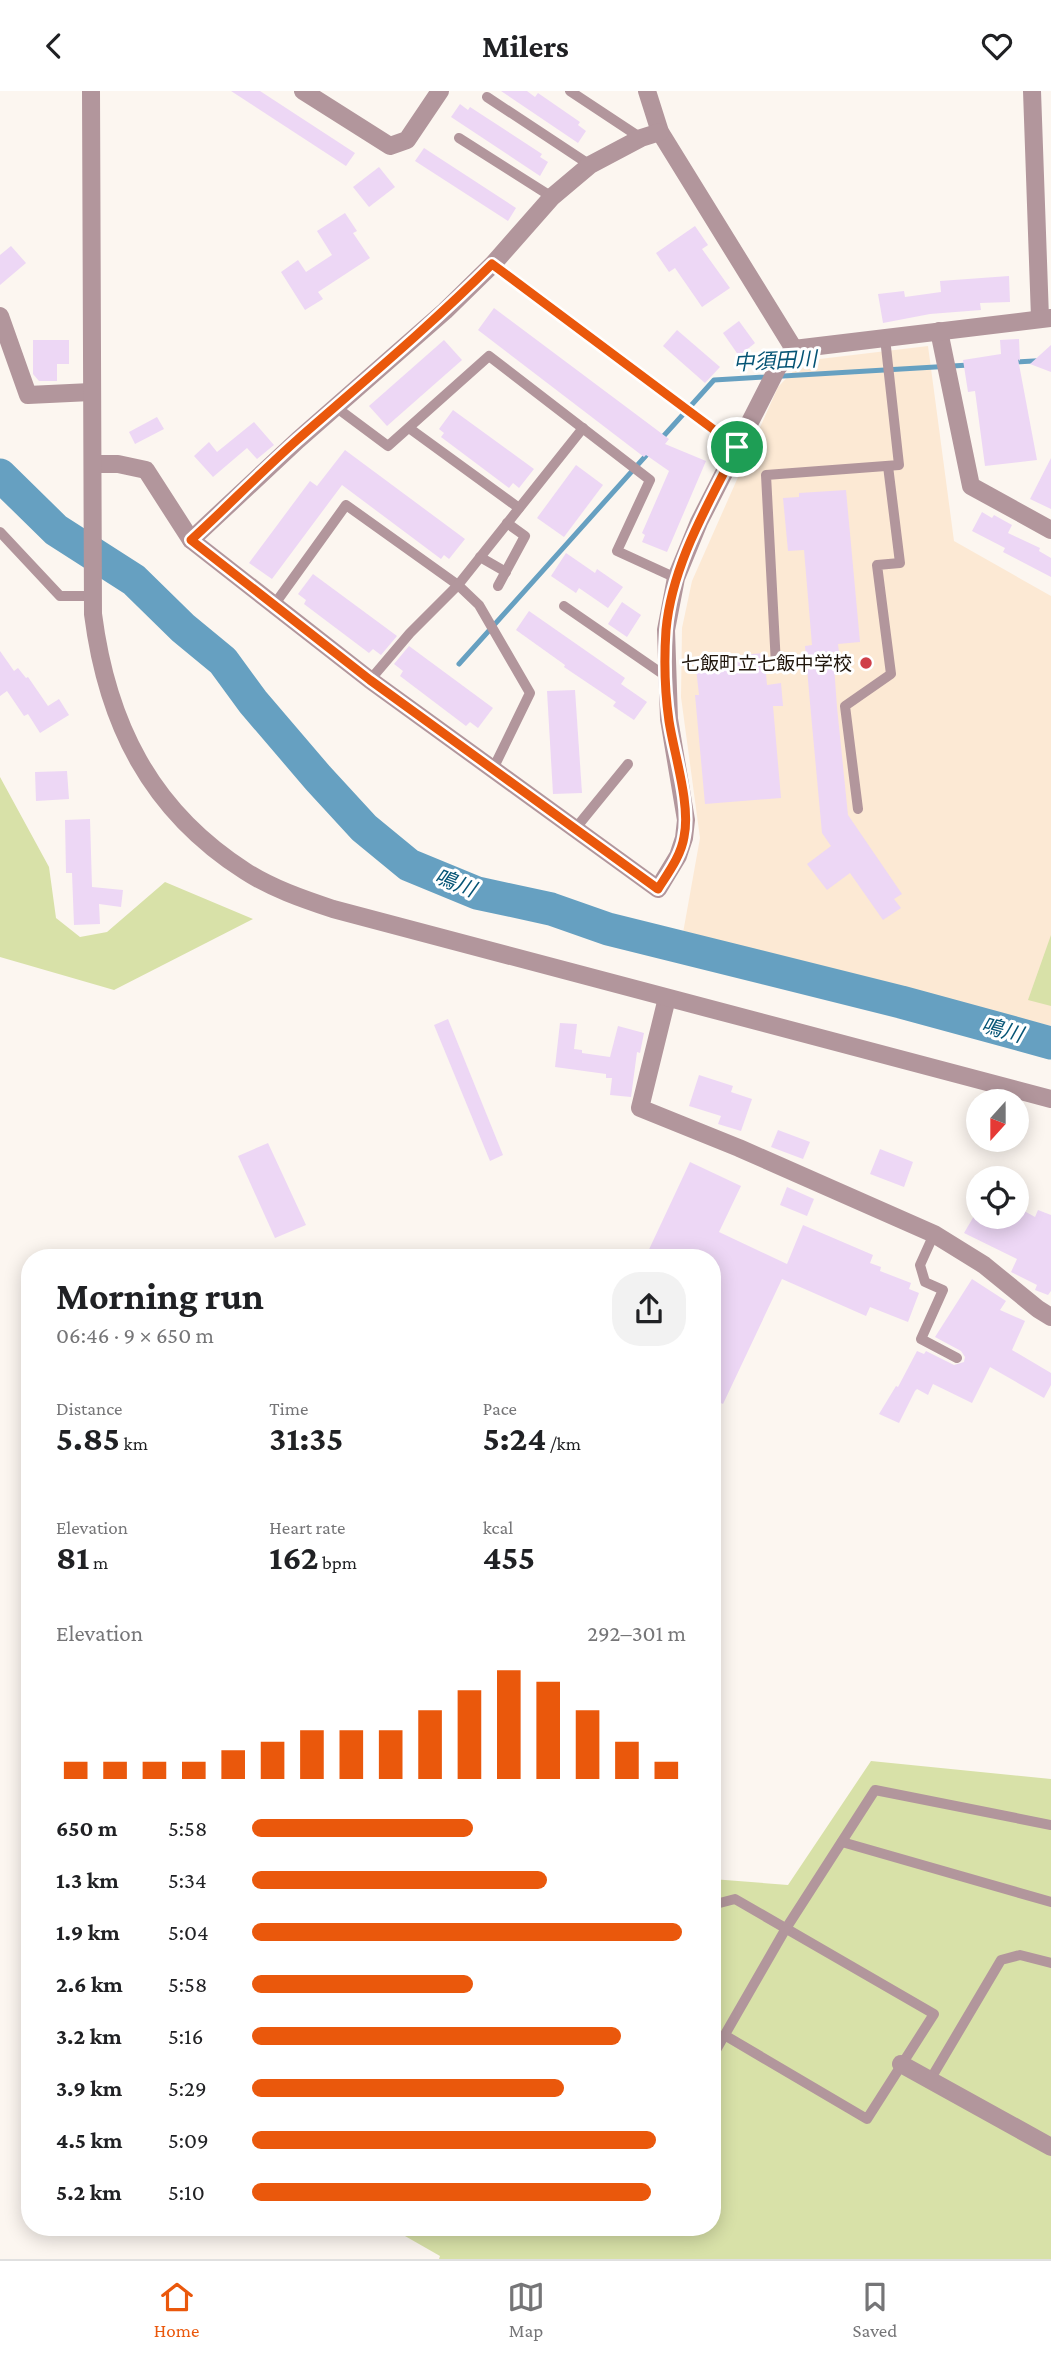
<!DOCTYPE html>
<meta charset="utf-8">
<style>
:root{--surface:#fff;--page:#f2f2f2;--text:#202124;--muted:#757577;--line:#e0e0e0;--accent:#ea580c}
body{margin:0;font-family:"Crimson Pro","Noto Sans JP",serif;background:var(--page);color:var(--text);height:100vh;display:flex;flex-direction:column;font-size:26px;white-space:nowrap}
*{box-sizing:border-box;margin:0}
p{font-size:23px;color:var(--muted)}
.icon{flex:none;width:38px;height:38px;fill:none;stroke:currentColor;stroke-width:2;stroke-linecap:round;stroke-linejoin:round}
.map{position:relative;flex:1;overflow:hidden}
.sheet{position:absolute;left:21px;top:1158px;width:700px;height:987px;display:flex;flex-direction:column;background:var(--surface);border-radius:28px;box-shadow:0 4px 18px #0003}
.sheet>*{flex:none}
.needle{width:46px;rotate:201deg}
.tools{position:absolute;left:966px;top:998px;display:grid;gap:14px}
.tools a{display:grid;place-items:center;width:63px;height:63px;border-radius:50%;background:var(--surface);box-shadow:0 4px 18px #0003;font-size:35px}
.pin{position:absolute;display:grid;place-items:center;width:60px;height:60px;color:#fff;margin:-30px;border:4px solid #fff;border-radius:50%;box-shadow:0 2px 7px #0007}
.round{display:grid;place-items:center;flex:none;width:74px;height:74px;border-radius:28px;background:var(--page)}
.head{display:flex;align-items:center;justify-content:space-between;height:119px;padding:0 35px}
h1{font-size:38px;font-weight:700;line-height:52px}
.metrics{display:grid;grid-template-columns:repeat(3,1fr);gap:10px;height:119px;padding:7px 35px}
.metrics div{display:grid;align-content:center}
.metrics b{font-size:35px;font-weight:700}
.metrics small{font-size:19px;font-weight:400}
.metrics p{font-size:19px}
.chart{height:196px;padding:14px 35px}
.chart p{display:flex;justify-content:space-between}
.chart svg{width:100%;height:126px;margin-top:7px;stroke:var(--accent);stroke-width:6}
ul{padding:0 35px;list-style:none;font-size:23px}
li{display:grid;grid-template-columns:112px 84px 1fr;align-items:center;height:52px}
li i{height:18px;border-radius:9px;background:var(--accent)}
header{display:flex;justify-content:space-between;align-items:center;height:91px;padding:0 35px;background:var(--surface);font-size:32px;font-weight:700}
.tab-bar{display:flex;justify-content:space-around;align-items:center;height:98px;border-top:2px solid var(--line);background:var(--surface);font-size:19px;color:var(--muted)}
.tab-bar a{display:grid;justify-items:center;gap:4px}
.tab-bar .active{color:var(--accent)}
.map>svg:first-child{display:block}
.built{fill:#fce9d4}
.green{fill:#d8e1a8}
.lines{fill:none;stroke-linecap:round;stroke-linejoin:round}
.stream{stroke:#66a0c1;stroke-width:5}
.river{stroke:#66a0c1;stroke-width:33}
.building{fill:#edd7f5}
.service{stroke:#b2969c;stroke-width:10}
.minor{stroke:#b2969c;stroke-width:18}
.tertiary{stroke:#b2969c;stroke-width:18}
.route-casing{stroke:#fff;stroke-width:14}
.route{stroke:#ea580c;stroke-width:9}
.poi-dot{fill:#cf3f49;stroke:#fff;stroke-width:2.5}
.labels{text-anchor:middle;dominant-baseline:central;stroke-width:6;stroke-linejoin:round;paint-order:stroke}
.poi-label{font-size:19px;fill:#21170d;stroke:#fff;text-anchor:end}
.water-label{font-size:21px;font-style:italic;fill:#055475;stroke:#fff}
</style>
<header><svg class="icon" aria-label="back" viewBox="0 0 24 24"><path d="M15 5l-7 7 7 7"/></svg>Milers<svg class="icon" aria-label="heart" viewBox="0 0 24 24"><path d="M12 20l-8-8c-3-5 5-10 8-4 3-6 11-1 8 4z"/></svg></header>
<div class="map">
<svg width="1051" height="2168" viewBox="0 0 1051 2168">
<rect width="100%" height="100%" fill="#fcf6f0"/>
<polygon class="built" points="928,255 954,450 1051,505 1051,935 683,842 700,747 681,606 682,537 692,490 778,296 803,270"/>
<g class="green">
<polygon points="0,686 49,776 56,827 80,846 107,841 165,791 253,828 114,899 0,866"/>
<polygon points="1051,844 1051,915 1028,909"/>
<polygon points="871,1670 1051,1688 1051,2168 439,2168 440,2165 391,2137 712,2137 712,1788 788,1794"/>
</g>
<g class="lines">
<g class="stream">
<polyline points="1014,271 1051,269"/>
<polyline points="660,349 714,289 969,274"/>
<polyline points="459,573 651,359"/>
</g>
<polyline class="river" points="0,384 56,439 134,489 183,537 223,570 253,611 318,687 364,737 409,774 477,802 551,818 608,838 901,911 1051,952"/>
</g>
<g class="building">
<polygon points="231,0 260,0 355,62 346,75"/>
<polygon points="501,0 527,0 535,6 538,2 580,31 578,34 586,40 578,52"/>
<polygon points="460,13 468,19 470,16 542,63 540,66 548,71 540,85 451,26"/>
<polygon points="424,57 516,117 508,130 415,70"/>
<polygon points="379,76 395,96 369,116 353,96"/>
<polygon points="345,122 357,140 353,142 370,167 318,201 323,208 305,219 281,181 298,169 306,181 332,164 317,140"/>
<polygon points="695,135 708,154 702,158 730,197 702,216 675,177 669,181 656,162"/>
<polygon points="11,155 26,172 0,194 0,164"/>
<polygon points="1009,185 1010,211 980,212 981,219 930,223 883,232 878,203 904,200 905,206 941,201 940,190"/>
<polygon points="494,217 669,348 665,353 706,370 667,461 642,451 645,444 642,442 669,380 646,364 644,366 478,239"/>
<polygon points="739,230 755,252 739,265 723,242"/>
<polygon points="677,239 720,276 705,292 663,255"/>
<polygon points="1019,248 1020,270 1018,268 1037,369 985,375 975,300 968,301 963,269 1001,263 1000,249"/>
<polygon points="33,249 69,249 69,273 57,273 57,290 39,290 33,283"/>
<polygon points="444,249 462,269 387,335 369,315"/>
<polygon points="1051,254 1051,281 1030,273"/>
<polygon points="453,319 534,378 519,397 513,392 509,397 441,346 444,342 439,338"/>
<polygon points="157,326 164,338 135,353 129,341"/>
<polygon points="254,331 274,354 257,368 247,357 213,386 194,365 209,351 217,361"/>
<polygon points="345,359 465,448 449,468 444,464 441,468 342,394 272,488 249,472 310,390 317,395"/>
<polygon points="1051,367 1051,418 1030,408"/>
<polygon points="576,374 603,394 564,446 537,427"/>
<polygon points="846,399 860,551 838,553 839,561 833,561 837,616 848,724 902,803 894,808 901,817 883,829 850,782 827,799 807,773 831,755 822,742 810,612 805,555 812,554 804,459 788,460 783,407 799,406 799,402"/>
<polygon points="982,421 992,427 994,424 1012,434 1008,442 1040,457 1039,460 1051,467 1051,486 1003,461 1005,457 972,440"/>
<polygon points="566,462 595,482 597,478 623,496 608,517 579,497 576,502 551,485"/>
<polygon points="313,483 397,545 381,564 373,558 369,562 304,513 306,509 298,503"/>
<polygon points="622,511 641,524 627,546 608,533"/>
<polygon points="529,520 625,587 621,593 647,611 634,629 613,615 616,611 564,576 565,574 516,539"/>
<polygon points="409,555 493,617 478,637 470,631 466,635 400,585 403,580 394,573"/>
<polygon points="0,560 14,580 18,577 26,587 28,586 48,615 59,608 69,624 40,642 28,623 24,625 7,600 0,605"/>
<polygon points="764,562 767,594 781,592 783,615 773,615 781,707 705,713 695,604 699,604 695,568"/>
<polygon points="575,599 582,702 553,703 547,600"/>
<polygon points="67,680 69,708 36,710 35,681"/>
<polygon points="90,728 92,796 123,799 121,816 99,813 100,833 74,834 72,782 66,782 65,729"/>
<polygon points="448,928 503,1064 490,1070 434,934"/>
<polygon points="560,932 577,933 574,958 582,959 582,962 610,966 618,935 644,942 640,962 637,961 631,1006 610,1004 612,987 606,987 606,983 555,976"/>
<polygon points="699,984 733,995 731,1001 752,1008 741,1040 718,1033 721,1025 689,1015"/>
<polygon points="778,1039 810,1051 803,1068 771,1056"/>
<polygon points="268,1052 306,1134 275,1147 238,1065"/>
<polygon points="880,1058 913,1071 904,1096 870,1083"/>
<polygon points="690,1071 741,1095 719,1141 787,1173 803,1134 873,1164 870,1172 881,1176 880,1180 911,1192 909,1198 919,1202 908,1231 870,1216 866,1225 782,1188 723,1313 712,1308 712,1167 645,1167"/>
<polygon points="787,1096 814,1108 807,1125 780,1114"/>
<polygon points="1017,1116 1035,1126 1038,1119 1051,1124 1051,1200 1048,1204 1035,1199 1037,1194 1011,1181 1017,1168 964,1142 974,1125 1017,1125"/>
<polygon points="972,1188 1006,1210 1000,1219 1025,1230 1012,1259 1051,1282 1051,1294 1044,1307 990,1276 972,1312 933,1293 928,1304 917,1298 915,1300 899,1332 879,1323 896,1295 898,1296 917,1260 924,1263 926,1260 954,1274 964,1271 965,1266 961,1260 935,1246"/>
</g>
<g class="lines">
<g class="service">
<polyline points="570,0 641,47"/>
<polyline points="487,6 590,74"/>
<polyline points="459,47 552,106"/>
<polyline points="493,173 737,356"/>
<polyline points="337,317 388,355 489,265 650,389 617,460 676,487"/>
<polyline points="409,337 519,417"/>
<polyline points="0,441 60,505 93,505"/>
<polyline points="480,466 506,481"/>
<polyline points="498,495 525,445 507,432"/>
<polyline points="274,514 346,414 458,494 479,514 530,602 493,678"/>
<polyline points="564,515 667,586"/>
<polyline points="776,574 766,384 899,374 885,247"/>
<polyline points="370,589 410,542 458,494 583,337"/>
<polyline points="858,718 845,615 891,583 877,474 900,472 888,375"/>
<polyline points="575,738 628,673"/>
<polyline points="934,1143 920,1174 925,1191 943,1199 921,1248 957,1267"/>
<polyline points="842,1751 1051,1811"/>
<polyline points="712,1814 735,1808 934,1923 867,2028 726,1945"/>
<polyline points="712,1966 785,1839 875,1699 1051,1734"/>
<polyline points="930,1989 1001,1869 1020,1864 1051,1872"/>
</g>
<g class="minor">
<polyline points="303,0 390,55 407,49 440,0"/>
<polyline points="0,225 28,304 91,301"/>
<polyline points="939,240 971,395 1051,439"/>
<polyline points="93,373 118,373 146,379 191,449 370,589 658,798 678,765 684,747 686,729 669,628 666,539 676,487 699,431 778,276 794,258 660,41 647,0"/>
<polyline points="191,449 298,349 445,220 493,173 552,106 590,74 641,47 660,41"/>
<polyline points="667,907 640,1017 739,1057 934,1143 984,1174 1038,1218 1051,1226"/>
<polyline points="901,1973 1051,2056"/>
</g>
<g class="tertiary">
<path d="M 91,0 L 93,523 C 107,632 150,719 245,780 C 271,797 303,808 333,818 L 1051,1008"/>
<polyline points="1032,0 1040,227"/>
<polyline points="794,258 1051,227"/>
</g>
</g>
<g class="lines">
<defs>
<path id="route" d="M 492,173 L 737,356 C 708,414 672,473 666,539 C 664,568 665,602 669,630 C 674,663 691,714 684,746 C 681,765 668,782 658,798 L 370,589 L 191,449 C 227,416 261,381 297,349 C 363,291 430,235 492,173 Z"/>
</defs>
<use href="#route" class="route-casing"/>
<use href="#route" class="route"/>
</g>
<circle class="poi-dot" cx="866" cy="572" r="7"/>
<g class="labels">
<g class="poi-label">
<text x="852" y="572">七飯町立七飯中学校</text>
</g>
<g class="water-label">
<text transform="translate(775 270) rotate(-3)">中須田川</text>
<text transform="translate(455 792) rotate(21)">鳴川</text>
<text transform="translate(1002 939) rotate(15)">鳴川</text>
</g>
</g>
</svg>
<div class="tools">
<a><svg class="needle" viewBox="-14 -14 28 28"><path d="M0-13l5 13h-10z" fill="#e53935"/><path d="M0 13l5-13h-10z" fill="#757577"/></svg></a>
<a><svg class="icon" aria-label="locate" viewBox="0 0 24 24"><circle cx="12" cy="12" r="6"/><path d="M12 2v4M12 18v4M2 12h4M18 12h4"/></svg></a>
</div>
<div class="pin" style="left:737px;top:356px;background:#1e9e55"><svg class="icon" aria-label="arrive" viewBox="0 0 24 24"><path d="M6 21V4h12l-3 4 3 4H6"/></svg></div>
<section class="sheet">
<div class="head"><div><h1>Morning run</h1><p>06:46 · 9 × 650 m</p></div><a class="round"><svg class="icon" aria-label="share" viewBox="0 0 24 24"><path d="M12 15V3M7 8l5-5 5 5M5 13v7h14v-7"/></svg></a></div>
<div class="metrics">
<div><p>Distance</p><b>5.85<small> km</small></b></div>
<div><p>Time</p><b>31:35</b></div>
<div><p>Pace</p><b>5:24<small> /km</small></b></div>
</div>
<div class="metrics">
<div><p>Elevation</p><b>81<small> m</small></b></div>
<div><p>Heart rate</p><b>162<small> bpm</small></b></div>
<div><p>kcal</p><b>455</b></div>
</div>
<div class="chart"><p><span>Elevation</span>292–301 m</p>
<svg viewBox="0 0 160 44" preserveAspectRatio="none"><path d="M5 44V38M15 44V38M25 44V38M35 44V38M45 44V34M55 44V31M65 44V27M75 44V27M85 44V27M95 44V20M105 44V13M115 44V6M125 44V10M135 44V20M145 44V31M155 44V38"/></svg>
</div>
<ul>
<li><b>650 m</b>5:58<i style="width:51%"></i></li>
<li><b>1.3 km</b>5:34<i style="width:68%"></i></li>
<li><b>1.9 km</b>5:04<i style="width:99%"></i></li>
<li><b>2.6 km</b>5:58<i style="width:51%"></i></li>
<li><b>3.2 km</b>5:16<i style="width:85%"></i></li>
<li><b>3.9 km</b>5:29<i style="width:72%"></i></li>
<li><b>4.5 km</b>5:09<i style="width:93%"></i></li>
<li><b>5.2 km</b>5:10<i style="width:92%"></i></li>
</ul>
</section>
</div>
<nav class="tab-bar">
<a class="active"><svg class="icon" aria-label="home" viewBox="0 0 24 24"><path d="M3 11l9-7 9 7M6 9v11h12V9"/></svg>Home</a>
<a><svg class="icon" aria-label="map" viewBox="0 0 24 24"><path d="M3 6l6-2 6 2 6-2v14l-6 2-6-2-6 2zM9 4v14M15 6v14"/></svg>Map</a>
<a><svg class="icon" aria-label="saved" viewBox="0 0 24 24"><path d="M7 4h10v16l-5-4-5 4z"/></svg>Saved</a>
</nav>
